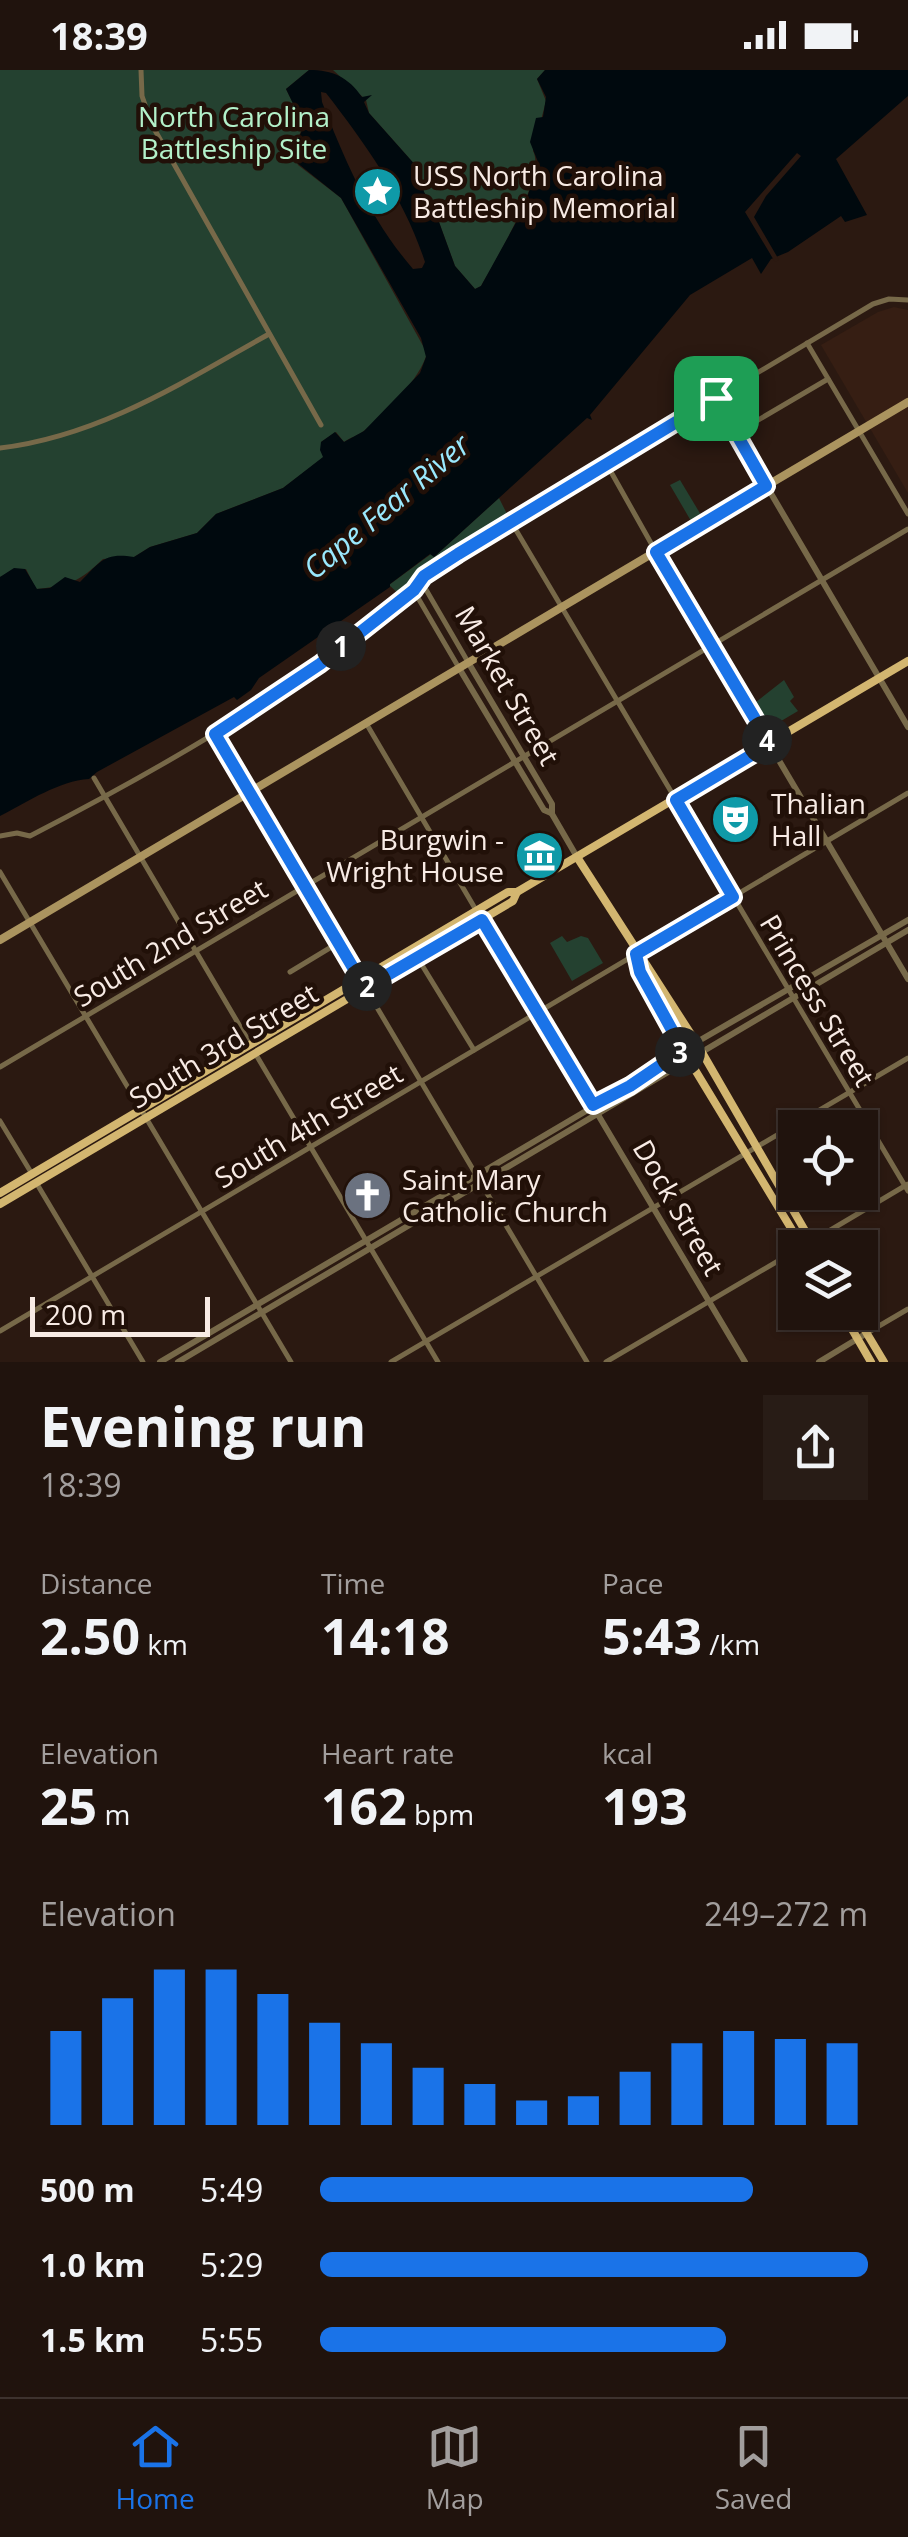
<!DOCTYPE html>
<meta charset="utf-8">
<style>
:root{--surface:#20130d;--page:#281c16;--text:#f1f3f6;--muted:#a29e9d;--line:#3d322e;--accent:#1a73e8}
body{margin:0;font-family:"Open Sans",sans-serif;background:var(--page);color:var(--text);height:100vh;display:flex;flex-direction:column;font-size:38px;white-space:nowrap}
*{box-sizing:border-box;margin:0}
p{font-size:32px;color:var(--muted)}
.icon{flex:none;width:55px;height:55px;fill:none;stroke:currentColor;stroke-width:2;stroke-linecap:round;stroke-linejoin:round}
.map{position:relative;height:1292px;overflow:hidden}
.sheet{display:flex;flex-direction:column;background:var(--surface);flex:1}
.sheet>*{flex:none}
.controls{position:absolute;left:778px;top:1040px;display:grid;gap:20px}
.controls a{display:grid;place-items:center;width:100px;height:100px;border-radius:0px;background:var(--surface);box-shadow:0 2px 8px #0004,0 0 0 2px var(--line);font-size:50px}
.scale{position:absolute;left:30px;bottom:25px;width:180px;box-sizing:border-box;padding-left:10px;border:5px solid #f8ebe5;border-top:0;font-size:28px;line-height:35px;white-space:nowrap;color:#f8ebe5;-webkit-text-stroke:8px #211008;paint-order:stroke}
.pin{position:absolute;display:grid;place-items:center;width:85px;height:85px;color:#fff;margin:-42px;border-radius:20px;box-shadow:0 5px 15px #0006}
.km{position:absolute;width:50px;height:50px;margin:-25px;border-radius:50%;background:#222;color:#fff;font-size:28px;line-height:50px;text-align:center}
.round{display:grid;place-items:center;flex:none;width:105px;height:105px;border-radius:0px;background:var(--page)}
.head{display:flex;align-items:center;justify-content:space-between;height:170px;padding:0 40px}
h1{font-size:55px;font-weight:700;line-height:75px}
.stats{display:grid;grid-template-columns:repeat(3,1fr);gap:15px;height:170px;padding:10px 40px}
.stats div{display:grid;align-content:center}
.stats b{font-size:50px;font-weight:700}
.stats small{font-size:28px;font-weight:400}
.stats p{font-size:28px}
.chart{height:280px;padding:20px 40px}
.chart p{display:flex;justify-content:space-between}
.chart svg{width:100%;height:180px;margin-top:10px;stroke:var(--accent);stroke-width:6}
ul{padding:0 40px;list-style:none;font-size:32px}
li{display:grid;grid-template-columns:160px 120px 1fr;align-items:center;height:75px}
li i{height:25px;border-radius:12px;background:var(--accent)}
.status{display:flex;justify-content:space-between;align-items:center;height:70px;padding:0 50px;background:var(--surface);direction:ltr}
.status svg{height:28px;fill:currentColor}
.dock{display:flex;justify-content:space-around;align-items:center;height:140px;border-top:2px solid var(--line);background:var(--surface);font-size:28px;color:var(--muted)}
.dock a{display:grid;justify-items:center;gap:5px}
.dock .selected{color:var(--accent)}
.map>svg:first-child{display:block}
.built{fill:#361e13}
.green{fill:#244130}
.water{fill:#00090e;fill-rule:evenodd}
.pier{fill:#2b1911}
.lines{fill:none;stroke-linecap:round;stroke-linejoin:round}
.minor{stroke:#776949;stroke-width:5}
.tertiary{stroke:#776949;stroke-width:6}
.secondary{stroke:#ab945f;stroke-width:8}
.primary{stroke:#d3b670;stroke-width:8}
.route-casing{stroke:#fff;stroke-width:20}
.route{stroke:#1a73e8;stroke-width:12}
.labels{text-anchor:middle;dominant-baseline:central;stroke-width:9;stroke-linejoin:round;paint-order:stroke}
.park-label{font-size:28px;fill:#b3f1ca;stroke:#211008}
.poi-label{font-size:28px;fill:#f8ebe5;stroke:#211008;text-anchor:start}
.street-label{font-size:28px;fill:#f8ebe5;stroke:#211008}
.water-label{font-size:30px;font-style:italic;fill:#9ae9fe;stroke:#211008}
</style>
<div class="status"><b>18:39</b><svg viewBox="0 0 49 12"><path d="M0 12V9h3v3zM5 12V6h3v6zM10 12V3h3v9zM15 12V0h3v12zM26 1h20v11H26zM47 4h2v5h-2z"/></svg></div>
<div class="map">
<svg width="908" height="1292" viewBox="0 0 908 1292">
<rect width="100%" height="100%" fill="#2b1911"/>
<polygon class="built" points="894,237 908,240 908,423 821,275 878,242"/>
<g class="green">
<path d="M 0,0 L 309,0 L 286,19 L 304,56 C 297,67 292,82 298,95 L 341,128 L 427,283 C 421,308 385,344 365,360 C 358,366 351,367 344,372 L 336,362 L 321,372 L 324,387 L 283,418 L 216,444 L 197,463 L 150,477 L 134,487 L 103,489 C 79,512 69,516 36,519 L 26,499 L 0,507 Z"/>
<path d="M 333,0 L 545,0 L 537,9 L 546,31 L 533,81 C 547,104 495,192 481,216 L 475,219 L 455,196 L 435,141 L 424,122 L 417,97 L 369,43 L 366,30 Z"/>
<polygon points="680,410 701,445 691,451 670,415"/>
<polygon points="499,428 508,446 422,505 412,519 400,525 389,515 431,484 435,486"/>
<polygon points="784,610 794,627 790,631 798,641 771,657 756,632"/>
<polygon points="562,866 567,872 581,866 588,868 603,893 572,911 550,873"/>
</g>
<path class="water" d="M 309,0 C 333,0 348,7 362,27 L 372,25 L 364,32 L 369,43 L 417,97 L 424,122 L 435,141 L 455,196 L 475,219 L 481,216 L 524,138 L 538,92 L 530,72 L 536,48 L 543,47 L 546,27 L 537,9 L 545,0 L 908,0 L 908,26 L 836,89 L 867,145 L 845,152 L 841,146 L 788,182 L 771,189 L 761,204 L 752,188 L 690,225 L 590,345 L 592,350 L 587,348 L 434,487 L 430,484 L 390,514 L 390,517 L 259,608 L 251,620 L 237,630 L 234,627 L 97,702 L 89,709 C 59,711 29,731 0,746 L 0,507 L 14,498 L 25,499 L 37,519 L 50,518 L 65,507 L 80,512 C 100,492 104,482 134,487 L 150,477 L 197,463 L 216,444 L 283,418 L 323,387 L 320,380 L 321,372 L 335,362 L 344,372 L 364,361 L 420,303 L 426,287 L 421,268 L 341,128 L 296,92 L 296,74 L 304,56 L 286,19 ZM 321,22 L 326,23 C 367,76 404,128 425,192 L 422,198 L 413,199 C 370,149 346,93 322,32 Z"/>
<polygon class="pier" points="797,83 801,86 766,126 754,147 779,190 775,192 745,142"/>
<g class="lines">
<g class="minor">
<polyline points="141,0 142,26 152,55 321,355"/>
<polyline points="807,273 908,444"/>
<polyline points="736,363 828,309"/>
<path d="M 0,378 C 100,366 183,312 269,264"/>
<polyline points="606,393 656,482"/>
<polyline points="510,450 908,1121"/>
<polyline points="421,511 468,592"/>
<polyline points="414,521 459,598"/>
<polyline points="366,653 476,840"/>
<polyline points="215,664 587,1292"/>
<polyline points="94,708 251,975"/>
<path d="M 0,766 L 17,763 L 30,766 C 129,715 226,661 317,597 C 350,573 379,543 414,521 L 424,506 L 510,450 L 873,234 L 889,229 L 908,230"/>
<polyline points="0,802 291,1292"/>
<polyline points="482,849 593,1036"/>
<polyline points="417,887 474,980"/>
<polyline points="290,902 338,873"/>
<polyline points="255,983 438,1292"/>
<polyline points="0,997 908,459"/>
<polyline points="0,1051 32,1104"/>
<polyline points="37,1114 143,1292"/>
<polyline points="812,1171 908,1114"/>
<polyline points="0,1261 908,723"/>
<polyline points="867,1263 908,1239"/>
<polyline points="391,1292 908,988"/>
<polyline points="606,1292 795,1181"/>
</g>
<g class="tertiary">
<polyline points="715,328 908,657"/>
<polyline points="656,482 908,909"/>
<polyline points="468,592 552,734 552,744 577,787"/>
<polyline points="459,598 544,740 551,743"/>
<polyline points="597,1043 745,1292"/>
<polyline points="160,1292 630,1015 683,980 908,850"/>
<polyline points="178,1292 908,860"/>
<polyline points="819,1292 867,1263"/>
</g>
<polyline class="secondary" points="0,870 908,332"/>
<g class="primary">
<polyline points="577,787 696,972 815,1178"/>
<polyline points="636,883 641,902 683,980 803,1178"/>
<polyline points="0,1123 508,822 517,822 908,591"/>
<polyline points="0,1134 513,831 517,822"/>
<polyline points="842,1242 871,1292"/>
<polyline points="854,1242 884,1292"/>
</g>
</g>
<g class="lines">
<defs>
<polygon id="route" points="716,328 766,416 656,482 770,674 676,730 733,827 636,884 640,902 683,980 630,1016 593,1035 482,850 365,918 215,664 320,594 414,520 424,506 458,484"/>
</defs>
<use href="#route" class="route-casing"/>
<use href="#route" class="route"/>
</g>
<defs>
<symbol id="sight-disc" viewBox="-11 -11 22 22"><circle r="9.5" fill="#0f9aa8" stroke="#211008"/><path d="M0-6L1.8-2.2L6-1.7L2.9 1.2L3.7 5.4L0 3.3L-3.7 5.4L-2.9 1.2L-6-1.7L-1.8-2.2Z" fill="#fff"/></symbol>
<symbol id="theatre-disc" viewBox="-11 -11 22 22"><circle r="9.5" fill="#0f9aa8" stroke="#211008"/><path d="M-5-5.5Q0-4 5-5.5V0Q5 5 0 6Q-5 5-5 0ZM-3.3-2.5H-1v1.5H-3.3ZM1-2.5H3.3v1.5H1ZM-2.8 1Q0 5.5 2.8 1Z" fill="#fff"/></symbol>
<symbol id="museum-disc" viewBox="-11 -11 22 22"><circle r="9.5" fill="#0f9aa8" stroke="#211008"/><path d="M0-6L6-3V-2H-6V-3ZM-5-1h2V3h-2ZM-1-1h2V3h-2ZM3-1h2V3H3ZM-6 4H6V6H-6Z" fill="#fff"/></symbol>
<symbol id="church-disc" viewBox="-11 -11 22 22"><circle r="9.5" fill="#6b7280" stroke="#211008"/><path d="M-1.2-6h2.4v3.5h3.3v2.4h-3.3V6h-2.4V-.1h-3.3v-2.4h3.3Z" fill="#fff"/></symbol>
</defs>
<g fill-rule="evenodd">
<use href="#sight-disc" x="350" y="94" width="55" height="55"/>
<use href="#theatre-disc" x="708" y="722" width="55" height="55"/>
<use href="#museum-disc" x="512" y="758" width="55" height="55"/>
<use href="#church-disc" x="340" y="1098" width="55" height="55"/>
</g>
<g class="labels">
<g class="park-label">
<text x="234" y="46">North Carolina<tspan x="234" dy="32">Battleship Site</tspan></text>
</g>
<g class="poi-label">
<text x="413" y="105">USS North Carolina<tspan x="413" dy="32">Battleship Memorial</tspan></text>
<text x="771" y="733">Thalian<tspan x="771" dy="32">Hall</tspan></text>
<text x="504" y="769" text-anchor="end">Burgwin -<tspan x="504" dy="32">Wright House</tspan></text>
<text x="402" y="1109">Saint Mary<tspan x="402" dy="32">Catholic Church</tspan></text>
</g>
<g class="street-label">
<text transform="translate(508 615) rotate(60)">Market Street</text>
<text transform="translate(170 872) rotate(-31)">South 2nd Street</text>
<text transform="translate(818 930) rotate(59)">Princess Street</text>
<text transform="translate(223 975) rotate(-31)">South 3rd Street</text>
<text transform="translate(308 1055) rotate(-31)">South 4th Street</text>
<text transform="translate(679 1137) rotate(60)">Dock Street</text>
</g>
<g class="water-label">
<text transform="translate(386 436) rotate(-40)">Cape Fear River</text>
</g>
</g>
</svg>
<div class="controls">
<a><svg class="icon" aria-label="locate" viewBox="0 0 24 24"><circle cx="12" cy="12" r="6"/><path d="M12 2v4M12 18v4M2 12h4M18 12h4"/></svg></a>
<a><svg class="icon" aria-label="layers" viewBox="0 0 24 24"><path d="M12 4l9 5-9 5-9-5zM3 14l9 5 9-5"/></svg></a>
</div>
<div class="scale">200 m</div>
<div class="pin" style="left:716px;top:328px;background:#1e9e55"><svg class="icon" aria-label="arrive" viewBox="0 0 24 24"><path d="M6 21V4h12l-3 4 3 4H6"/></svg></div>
<b class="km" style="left:341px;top:576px">1</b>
<b class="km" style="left:367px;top:916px">2</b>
<b class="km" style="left:680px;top:982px">3</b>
<b class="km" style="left:767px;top:670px">4</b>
</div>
<section class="sheet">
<div class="head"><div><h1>Evening run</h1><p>18:39</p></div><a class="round"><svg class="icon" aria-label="share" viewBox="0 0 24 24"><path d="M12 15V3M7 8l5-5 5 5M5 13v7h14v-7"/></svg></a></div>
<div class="stats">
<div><p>Distance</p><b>2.50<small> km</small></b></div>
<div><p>Time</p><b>14:18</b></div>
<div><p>Pace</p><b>5:43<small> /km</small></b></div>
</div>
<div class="stats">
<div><p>Elevation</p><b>25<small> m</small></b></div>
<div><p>Heart rate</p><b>162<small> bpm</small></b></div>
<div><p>kcal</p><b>193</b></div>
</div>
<div class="chart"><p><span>Elevation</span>249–272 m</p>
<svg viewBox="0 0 160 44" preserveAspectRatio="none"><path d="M5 44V21M15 44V13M25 44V6M35 44V6M45 44V12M55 44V19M65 44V24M75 44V30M85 44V34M95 44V38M105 44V37M115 44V31M125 44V24M135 44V21M145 44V23M155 44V24"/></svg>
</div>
<ul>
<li><b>500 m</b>5:49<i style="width:79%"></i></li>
<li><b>1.0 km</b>5:29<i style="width:100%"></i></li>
<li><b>1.5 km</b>5:55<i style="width:74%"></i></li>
</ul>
</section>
<nav class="dock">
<a class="selected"><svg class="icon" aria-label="home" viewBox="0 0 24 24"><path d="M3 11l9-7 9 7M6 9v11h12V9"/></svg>Home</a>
<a><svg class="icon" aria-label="map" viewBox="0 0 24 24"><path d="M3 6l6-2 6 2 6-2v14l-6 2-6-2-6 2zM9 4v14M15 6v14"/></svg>Map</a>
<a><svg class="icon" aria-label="saved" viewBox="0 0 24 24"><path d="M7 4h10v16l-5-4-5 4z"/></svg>Saved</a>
</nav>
